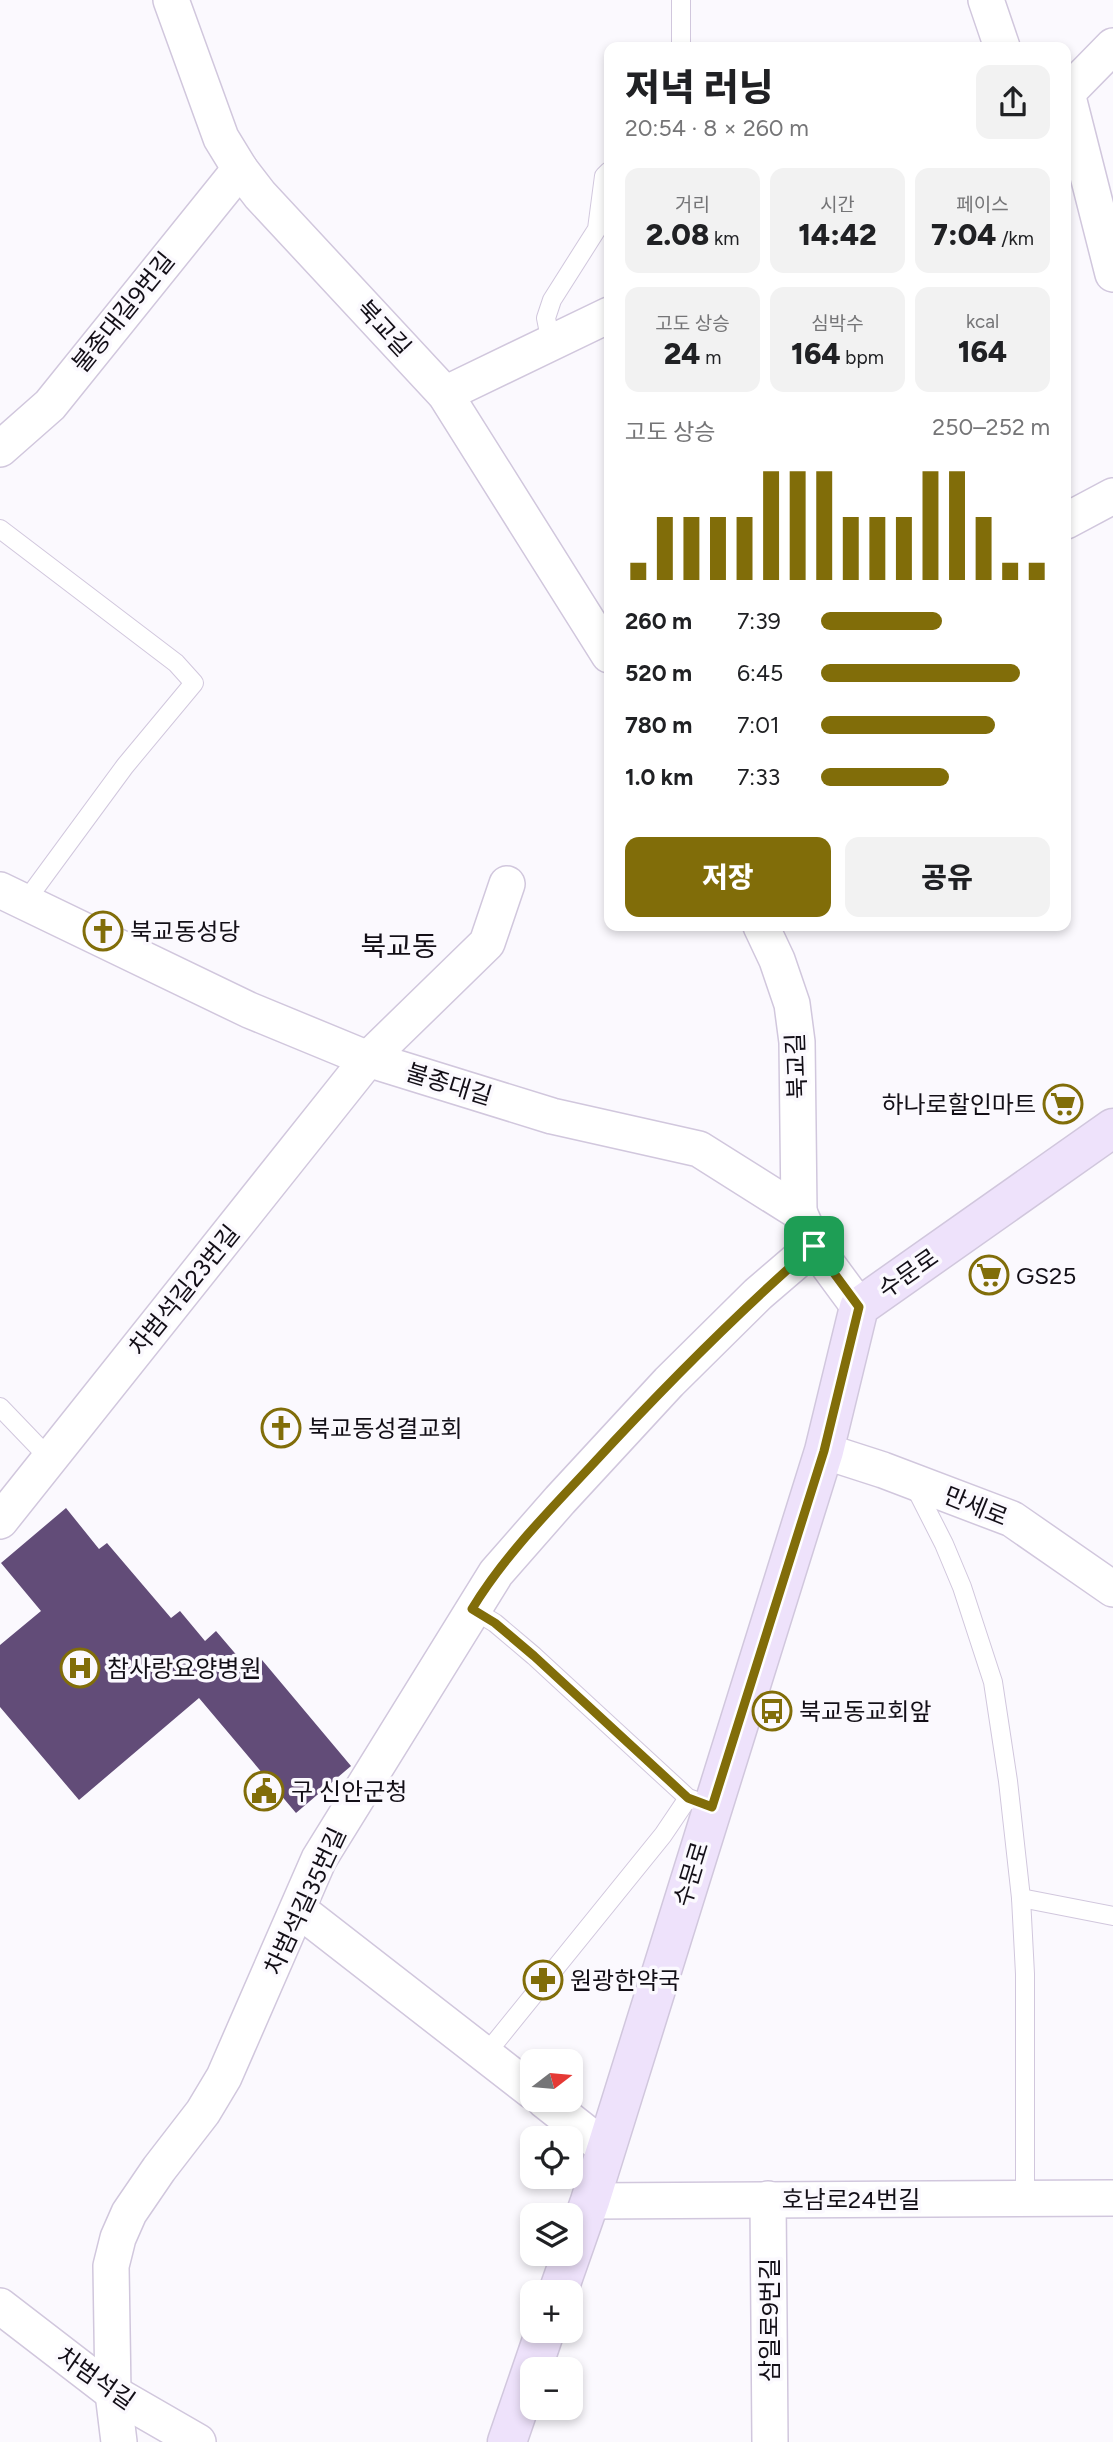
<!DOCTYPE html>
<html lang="ko">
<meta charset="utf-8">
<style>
:root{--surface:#fff;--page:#f2f2f2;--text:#202124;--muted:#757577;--accent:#816d09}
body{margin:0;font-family:Figtree,"Noto Sans KR",sans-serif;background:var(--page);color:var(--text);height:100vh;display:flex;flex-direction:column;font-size:26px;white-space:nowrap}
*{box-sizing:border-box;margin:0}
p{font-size:23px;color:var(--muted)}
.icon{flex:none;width:38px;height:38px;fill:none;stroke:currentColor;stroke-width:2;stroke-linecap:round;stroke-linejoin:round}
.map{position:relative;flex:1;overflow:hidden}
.panel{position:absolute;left:604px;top:42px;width:467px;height:889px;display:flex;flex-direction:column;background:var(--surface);border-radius:14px;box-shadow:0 4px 10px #0003}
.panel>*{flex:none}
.needle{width:46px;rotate:74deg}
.buttons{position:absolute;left:520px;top:2049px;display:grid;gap:14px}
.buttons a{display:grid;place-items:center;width:63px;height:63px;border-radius:14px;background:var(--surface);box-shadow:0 4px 10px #0003;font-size:35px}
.pin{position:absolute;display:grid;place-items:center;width:60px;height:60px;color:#fff;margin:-30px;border-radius:14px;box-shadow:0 4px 10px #0006}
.round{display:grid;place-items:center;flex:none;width:74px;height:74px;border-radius:14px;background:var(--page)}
.summary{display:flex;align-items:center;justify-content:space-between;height:119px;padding:0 21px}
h1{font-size:38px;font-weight:800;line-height:52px}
.figures{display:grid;grid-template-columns:repeat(3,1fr);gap:10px;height:119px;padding:7px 21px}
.figures div{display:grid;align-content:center;border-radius:14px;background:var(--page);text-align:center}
.figures b{font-size:30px;font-weight:800}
.figures small{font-size:19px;font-weight:400}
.figures p{font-size:19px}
.chart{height:196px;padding:14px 21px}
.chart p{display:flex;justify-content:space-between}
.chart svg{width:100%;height:126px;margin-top:7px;stroke:var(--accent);stroke-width:6}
.primary-button{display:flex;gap:14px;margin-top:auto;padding:14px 21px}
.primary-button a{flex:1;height:80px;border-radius:14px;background:var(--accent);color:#fff;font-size:28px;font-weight:800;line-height:80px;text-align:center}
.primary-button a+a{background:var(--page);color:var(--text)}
ul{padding:0 21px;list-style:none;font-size:23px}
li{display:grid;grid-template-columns:112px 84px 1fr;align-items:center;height:52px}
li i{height:18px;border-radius:9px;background:var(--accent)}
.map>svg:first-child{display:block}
.building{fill:#624c78}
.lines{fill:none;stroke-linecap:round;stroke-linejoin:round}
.lane-casing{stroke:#d1c7dd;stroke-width:20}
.street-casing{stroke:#d1c7dd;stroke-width:38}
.secondary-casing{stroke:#d1c7dd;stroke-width:41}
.lane{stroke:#fff;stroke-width:18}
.street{stroke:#fff;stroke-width:35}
.secondary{stroke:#eee2fb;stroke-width:38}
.route-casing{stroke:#fff;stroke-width:14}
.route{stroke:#816d09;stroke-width:9}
.labels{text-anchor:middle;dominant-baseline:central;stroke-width:7;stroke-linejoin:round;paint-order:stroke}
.street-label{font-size:24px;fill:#130f17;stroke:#fbf9fe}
.poi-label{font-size:24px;fill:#130f17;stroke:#fbf9fe;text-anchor:start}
.quarter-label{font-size:28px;fill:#130f17;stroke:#fbf9fe}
</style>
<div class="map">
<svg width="1113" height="2442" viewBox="0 0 1113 2442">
<rect width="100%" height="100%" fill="#fbf9fe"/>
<polygon class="building" points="66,1508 99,1549 107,1543 171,1618 180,1611 205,1641 216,1631 245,1665 257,1654 351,1766 296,1813 199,1698 79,1800 0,1707 0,1645 41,1611 1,1563"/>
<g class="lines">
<defs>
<g id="lane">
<polyline points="681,47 681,0"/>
<polyline points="551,343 546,318 552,300 597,229 604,176 609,171"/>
<polyline points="0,529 176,663 194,683 125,766 25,902"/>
<polyline points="0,1407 49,1458"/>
<polyline points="914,1485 944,1544 962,1587 993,1682 1008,1781 1021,1898 1025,1974 1025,2198"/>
<polyline points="472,1609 495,1623 534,1656 688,1798 699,1802"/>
<polyline points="1021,1898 1113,1916"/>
<polyline points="485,2055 663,1835 688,1798"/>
</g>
<g id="street">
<polyline points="171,0 221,138 240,169 260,195 445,394 609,655"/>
<polyline points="986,0 1002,47"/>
<polyline points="1067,93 1113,274"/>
<polyline points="1066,94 1113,46"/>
<polyline points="445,394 609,315"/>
<polyline points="0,449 50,405 240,169"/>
<polyline points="1066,521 1113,496"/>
<polyline points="0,890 249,1010 368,1059 552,1116 699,1149 799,1212 814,1246 859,1307"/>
<polyline points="761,926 777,960 792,1004 797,1042 799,1212"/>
<polyline points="824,1451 883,1470 1012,1519 1113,1589"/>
<polyline points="0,1521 368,1059 487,943 507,884"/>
<polyline points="298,1909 532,2091"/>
<polyline points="544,2100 605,2148"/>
<polyline points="768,2199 770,2442"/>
<polyline points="590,2201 1113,2198"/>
<polyline points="0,2306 113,2393 198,2442"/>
<polyline points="119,2442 113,2393 111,2266 118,2238 129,2213 159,2169 203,2112 224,2077 319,1859 496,1573 560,1500 669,1382 758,1294 814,1246"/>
</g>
<g id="secondary">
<polyline points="558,2292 590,2201 824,1451 859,1307 1113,1128"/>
<polyline points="507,2442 545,2331"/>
</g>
</defs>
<use href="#lane" class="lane-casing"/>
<use href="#street" class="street-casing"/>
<use href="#secondary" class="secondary-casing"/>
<use href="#lane" class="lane"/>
<use href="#street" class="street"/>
<use href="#secondary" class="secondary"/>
</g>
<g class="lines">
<defs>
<path id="route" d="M 814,1246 L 859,1307 L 824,1451 L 712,1807 L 688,1798 L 534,1656 L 495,1623 L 472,1609 C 504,1556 549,1511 591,1466 C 662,1389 735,1315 814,1246 Z"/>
</defs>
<use href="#route" class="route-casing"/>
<use href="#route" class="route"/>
</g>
<defs>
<symbol id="church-ring" viewBox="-11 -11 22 22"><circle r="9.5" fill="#fbf9fe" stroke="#816d09" stroke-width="1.5"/><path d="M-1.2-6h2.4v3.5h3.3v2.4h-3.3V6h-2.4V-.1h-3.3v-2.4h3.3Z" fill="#816d09"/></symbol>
<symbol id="supermarket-ring" viewBox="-11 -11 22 22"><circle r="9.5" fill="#fbf9fe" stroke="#816d09" stroke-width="1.5"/><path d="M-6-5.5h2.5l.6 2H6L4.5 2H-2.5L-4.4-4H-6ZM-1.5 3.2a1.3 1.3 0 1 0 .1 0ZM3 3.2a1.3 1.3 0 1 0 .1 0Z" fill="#816d09"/></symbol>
<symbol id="hospital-ring" viewBox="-11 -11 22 22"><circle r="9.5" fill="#fbf9fe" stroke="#816d09" stroke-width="1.5"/><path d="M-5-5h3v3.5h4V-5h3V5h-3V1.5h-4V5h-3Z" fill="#816d09"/></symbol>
<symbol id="bus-ring" viewBox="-11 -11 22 22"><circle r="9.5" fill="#fbf9fe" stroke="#816d09" stroke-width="1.5"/><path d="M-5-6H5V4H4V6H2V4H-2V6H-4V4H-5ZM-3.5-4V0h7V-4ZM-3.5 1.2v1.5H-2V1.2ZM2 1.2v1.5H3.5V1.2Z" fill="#816d09"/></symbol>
<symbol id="civic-ring" viewBox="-11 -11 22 22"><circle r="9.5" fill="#fbf9fe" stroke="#816d09" stroke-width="1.5"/><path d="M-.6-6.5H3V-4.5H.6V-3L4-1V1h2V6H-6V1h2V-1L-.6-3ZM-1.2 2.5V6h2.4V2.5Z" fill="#816d09"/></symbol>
<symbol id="pharmacy-ring" viewBox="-11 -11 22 22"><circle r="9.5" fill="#fbf9fe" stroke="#816d09" stroke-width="1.5"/><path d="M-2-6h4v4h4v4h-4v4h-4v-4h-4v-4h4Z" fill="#816d09"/></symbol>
</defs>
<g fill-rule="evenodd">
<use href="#church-ring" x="81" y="909" width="44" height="44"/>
<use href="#supermarket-ring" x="1041" y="1082" width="44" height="44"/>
<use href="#supermarket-ring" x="967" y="1253" width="44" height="44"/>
<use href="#church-ring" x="259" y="1406" width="44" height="44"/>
<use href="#hospital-ring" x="58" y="1646" width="44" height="44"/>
<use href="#bus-ring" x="750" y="1689" width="44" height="44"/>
<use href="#civic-ring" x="242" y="1769" width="44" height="44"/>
<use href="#pharmacy-ring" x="521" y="1958" width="44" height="44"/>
</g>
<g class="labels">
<g class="street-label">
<text transform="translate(123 312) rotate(-51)">불종대길9번길</text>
<text transform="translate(384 328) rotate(47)">북교길</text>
<text transform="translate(796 1066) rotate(-92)">북교길</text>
<text transform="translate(449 1084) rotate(17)">불종대길</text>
<text transform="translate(908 1273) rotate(-35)">수문로</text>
<text transform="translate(184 1290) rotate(-51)">차범석길23번길</text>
<text transform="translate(976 1506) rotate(22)">만세로</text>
<text transform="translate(691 1874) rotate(-73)">수문로</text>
<text transform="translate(305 1901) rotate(-65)">차범석길35번길</text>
<text x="851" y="2199">호남로24번길</text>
<text transform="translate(769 2320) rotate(-90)">삼일로9번길</text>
<text transform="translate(96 2378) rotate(35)">차범석길</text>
</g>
<g class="poi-label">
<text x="130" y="931">북교동성당</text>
<text x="1036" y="1104" text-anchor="end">하나로할인마트</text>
<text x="1016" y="1275">GS25</text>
<text x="308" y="1428">북교동성결교회</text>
<text x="107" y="1668">참사랑요양병원</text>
<text x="799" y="1711">북교동교회앞</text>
<text x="291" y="1791">구 신안군청</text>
<text x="570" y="1980">원광한약국</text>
</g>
<g class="quarter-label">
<text x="399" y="946">북교동</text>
</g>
</g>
</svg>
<div class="buttons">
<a><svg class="needle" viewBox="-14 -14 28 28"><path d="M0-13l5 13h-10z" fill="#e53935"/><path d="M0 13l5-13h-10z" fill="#757577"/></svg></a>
<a><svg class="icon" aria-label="locate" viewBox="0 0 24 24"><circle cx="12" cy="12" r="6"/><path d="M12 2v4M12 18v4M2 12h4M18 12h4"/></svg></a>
<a><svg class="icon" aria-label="layers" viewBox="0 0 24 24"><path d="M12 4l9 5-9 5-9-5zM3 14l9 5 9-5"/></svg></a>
<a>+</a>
<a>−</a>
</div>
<div class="pin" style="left:814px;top:1246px;background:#1e9e55"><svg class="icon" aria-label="arrive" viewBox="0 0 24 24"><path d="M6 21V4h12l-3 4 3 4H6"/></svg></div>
<section class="panel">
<div class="summary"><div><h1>저녁 러닝</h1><p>20:54 · 8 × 260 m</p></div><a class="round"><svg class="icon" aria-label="share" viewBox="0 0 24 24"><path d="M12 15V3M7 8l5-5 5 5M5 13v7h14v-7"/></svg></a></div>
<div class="figures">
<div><p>거리</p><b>2.08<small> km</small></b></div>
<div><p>시간</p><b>14:42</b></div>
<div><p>페이스</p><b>7:04<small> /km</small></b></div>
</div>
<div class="figures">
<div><p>고도 상승</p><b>24<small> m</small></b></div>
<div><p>심박수</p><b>164<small> bpm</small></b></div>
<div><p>kcal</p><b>164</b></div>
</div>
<div class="chart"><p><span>고도 상승</span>250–252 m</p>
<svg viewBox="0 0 160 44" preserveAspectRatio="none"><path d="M5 44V38M15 44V22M25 44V22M35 44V22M45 44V22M55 44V6M65 44V6M75 44V6M85 44V22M95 44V22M105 44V22M115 44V6M125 44V6M135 44V22M145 44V38M155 44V38"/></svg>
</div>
<ul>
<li><b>260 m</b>7:39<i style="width:53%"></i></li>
<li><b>520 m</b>6:45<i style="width:87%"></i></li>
<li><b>780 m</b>7:01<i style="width:76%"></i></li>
<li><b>1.0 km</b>7:33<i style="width:56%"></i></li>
</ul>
<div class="primary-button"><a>저장</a><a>공유</a></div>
</section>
</div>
